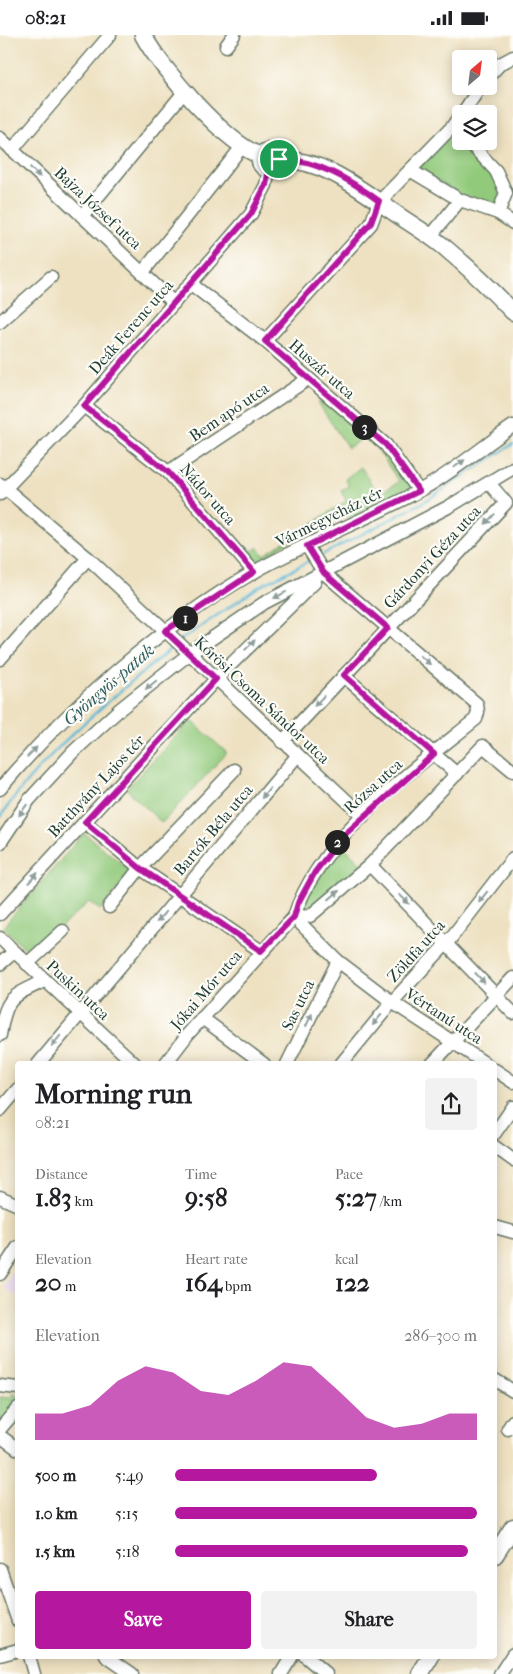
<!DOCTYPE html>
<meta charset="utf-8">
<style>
:root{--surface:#fff;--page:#f2f2f2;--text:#202124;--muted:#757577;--accent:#b5179e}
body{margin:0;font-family:"IM FELL French Canon",serif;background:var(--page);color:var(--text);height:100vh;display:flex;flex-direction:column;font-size:19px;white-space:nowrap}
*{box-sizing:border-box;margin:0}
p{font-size:16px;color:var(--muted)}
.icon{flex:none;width:28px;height:28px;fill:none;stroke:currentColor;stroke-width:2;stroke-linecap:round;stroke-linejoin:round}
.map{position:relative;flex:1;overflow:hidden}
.side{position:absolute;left:15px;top:1026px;width:482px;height:598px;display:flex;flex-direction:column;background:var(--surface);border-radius:5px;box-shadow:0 2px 12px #0003}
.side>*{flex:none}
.needle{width:32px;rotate:28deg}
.controls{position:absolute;left:452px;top:15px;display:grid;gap:10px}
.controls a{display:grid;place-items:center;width:45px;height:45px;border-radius:5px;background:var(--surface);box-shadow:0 2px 12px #0003;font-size:25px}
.pin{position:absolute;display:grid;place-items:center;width:42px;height:42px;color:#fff;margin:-21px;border:2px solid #fff;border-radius:50%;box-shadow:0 1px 5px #0007}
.km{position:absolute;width:25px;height:25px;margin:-12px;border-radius:50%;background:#222;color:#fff;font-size:14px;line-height:25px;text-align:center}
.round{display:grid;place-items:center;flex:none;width:52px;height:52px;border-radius:5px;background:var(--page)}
.overview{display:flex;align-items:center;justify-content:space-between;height:85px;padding:0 20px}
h1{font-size:28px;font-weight:800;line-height:38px}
.stats{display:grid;grid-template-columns:repeat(3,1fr);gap:8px;height:85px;padding:5px 20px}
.stats div{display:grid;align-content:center}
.stats b{font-size:25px;font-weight:800}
.stats small{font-size:14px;font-weight:400}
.stats p{font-size:14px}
.chart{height:140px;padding:10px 20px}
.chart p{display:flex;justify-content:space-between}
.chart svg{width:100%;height:90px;margin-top:5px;fill:var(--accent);opacity:.7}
.action{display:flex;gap:10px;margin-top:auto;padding:10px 20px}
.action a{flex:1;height:58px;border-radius:5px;background:var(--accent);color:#fff;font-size:20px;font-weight:800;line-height:58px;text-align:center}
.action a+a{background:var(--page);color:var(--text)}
ul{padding:0 20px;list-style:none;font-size:16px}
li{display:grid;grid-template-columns:80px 60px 1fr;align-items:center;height:38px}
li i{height:12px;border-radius:6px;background:var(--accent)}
.status{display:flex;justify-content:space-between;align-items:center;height:35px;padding:0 25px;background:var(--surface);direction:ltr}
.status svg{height:14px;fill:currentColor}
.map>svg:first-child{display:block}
.built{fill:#e8d2ee}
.green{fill:#92ca7c;stroke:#588458}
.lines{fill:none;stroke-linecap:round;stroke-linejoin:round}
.stream{stroke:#57b5d6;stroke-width:2.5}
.minor-casing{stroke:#677665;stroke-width:15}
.major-casing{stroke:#677665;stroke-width:19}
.minor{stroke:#fff;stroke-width:12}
.major{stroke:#fff;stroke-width:16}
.oneway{fill:#8f9e9a}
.route-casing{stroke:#fff;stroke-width:10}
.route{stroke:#b5179e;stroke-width:6}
.labels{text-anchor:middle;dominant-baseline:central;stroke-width:4.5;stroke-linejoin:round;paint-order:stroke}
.street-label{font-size:16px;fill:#1f3d34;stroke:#fdfcf7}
.water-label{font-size:18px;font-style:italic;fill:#306165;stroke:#fdfcf7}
</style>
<div class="status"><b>08:21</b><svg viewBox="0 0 49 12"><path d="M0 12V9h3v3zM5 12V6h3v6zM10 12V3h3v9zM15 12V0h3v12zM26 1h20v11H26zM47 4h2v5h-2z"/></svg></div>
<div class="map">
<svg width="513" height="1639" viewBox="0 0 513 1639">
<rect width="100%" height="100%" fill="#fdfcf7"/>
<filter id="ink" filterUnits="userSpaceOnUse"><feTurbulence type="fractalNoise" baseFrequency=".02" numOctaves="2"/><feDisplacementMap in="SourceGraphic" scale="10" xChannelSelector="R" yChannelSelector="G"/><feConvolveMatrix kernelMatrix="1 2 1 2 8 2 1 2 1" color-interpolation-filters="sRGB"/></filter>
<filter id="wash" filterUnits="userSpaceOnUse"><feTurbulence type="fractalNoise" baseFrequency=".0096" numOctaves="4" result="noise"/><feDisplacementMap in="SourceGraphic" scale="20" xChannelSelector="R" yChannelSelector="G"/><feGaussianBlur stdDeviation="1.12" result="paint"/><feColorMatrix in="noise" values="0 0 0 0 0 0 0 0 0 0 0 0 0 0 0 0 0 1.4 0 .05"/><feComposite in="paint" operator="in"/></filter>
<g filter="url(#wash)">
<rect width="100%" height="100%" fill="#eee1c1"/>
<polygon class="built" points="17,1229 17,1261 3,1253"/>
<g class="green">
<polygon points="451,99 494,138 501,155 497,174 481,170 417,135"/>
<polygon points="328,361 371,398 348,413 318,368"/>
<path d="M 380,405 L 419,456 L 352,489 L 341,472 L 269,520 L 272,526 C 256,529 252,527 240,516 L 248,511 L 252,516 L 258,512 L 264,520 L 346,466 L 341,456 L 349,451 L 345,444 L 361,432 L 378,459 L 399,447 L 374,409 Z"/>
<polygon points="191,685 227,718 162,788 126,754"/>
<polygon points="84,798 132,837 100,875 89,867 31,919 3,892"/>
<polygon points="341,809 363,830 306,877 301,872"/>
<polygon points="13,1358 17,1360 17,1365 5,1384 0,1387 0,1362 11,1363"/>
</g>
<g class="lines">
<g class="stream">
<polyline points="318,522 422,468 513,409"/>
<polyline points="181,605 260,551 311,525"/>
<path d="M 0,782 C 47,713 112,664 175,610"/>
</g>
</g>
</g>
<g filter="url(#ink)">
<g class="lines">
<defs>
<g id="minor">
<polyline points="226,11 234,0"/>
<polyline points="489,41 500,29 513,22"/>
<polyline points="462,79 481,51"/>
<polyline points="0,103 174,268"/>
<polyline points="468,106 496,136 506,158 498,178"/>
<polyline points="12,115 110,0"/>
<polyline points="410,135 460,165 498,178 513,188"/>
<polyline points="82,181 185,56"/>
<polyline points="430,202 460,165"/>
<polyline points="143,237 241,113"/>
<polyline points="191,249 265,306 386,410 419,456"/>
<polyline points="0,287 51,242"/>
<polyline points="265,306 371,189 379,167 452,92 461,79"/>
<polyline points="84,371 168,437 254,537"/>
<polyline points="168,437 308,344"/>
<polyline points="0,449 88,523 363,781"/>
<polyline points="0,459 84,371 251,179 266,150 269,134"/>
<polyline points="0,624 88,523"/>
<polyline points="344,641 457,739"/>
<polyline points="282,707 506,468 489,448"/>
<path d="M 0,754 C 67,673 163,589 254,537 C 307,507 364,486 417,457 C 450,440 482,412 513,391"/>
<polyline points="85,787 140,833 261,916"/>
<polyline points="0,808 29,765 73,717 120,674 189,619 264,568 450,471 513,433"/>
<polyline points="370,830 513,978"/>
<polyline points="109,872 140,833 234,735"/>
<polyline points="0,879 216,644 315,547"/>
<polyline points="294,882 310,881 370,830 483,711 513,736"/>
<polyline points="294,882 338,926 392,967 486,1029"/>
<polyline points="0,903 135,1029"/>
<polyline points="0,929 14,917"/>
<polyline points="27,929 63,896"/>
<polyline points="202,983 264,1029"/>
<path d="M 0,1000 C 6,962 11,962 44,946"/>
<polyline points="38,1029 297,721"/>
<path d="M 165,1029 L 188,999 L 294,882 C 319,802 412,736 476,684 L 478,677 L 477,669 L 324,538 L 307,511"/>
<polyline points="287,1029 338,926"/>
<polyline points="341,1029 392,967 447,908 513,823"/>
<polyline points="432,1029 513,943"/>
<polyline points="495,1035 513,1047"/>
<polyline points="0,1075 18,1054"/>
<polyline points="495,1098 513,1072"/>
<polyline points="495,1112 513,1125"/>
<polyline points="0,1162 18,1170"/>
<polyline points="495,1192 513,1197"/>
<polyline points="0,1239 18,1212"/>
<polyline points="495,1345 513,1356"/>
<polyline points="0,1351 18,1353"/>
<polyline points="0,1394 18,1373"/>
<polyline points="508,1394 513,1386"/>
<polyline points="0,1401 18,1414"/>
<polyline points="0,1534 18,1586"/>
<polyline points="0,1620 18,1615"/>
<polyline points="29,1621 34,1639"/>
<polyline points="106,1621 132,1639"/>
<polyline points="305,1621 326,1639"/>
<polyline points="281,1639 292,1621"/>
<polyline points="500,1639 513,1619"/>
</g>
<g id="major">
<path d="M 143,0 C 161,34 225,108 261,121"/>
<circle cx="269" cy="125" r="9"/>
<path d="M 279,124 C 324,125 357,152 392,176 C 409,188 427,198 443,211 C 467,231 491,254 513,277"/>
<polyline points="495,1520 513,1492"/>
<polyline points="420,1639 431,1621"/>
</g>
</defs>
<use href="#minor" class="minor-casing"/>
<use href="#major" class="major-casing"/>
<use href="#minor" class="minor"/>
<use href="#major" class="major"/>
</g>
<defs><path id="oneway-solid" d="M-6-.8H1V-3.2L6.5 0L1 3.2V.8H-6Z" transform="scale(1.25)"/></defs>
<g class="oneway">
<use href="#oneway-solid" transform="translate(35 137) rotate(44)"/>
<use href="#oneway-solid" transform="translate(459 429) rotate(-35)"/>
<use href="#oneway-solid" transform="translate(490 484) rotate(134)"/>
<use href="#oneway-solid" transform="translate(280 560) rotate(153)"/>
<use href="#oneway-solid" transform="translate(250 610) rotate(-45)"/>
<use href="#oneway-solid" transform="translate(425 625) rotate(41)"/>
<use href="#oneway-solid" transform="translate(151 650) rotate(141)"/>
<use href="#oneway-solid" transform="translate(319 666) rotate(133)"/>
<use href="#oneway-solid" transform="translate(32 717) rotate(-46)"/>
<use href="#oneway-solid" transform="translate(266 758) rotate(130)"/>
<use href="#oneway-solid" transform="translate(23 775) rotate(125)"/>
<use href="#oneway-solid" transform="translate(33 843) rotate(-47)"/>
<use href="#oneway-solid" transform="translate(334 860) rotate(-41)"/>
<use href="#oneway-solid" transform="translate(483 862) rotate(128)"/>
<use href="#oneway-solid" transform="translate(404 864) rotate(45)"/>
<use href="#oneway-solid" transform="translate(161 882) rotate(130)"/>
<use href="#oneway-solid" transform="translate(480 943) rotate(47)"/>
<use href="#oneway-solid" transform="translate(309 985) rotate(-64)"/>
<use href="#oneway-solid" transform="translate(377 985) rotate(130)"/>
<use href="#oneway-solid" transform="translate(56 1006) rotate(129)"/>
</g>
</g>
<g class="lines" filter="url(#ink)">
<defs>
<path id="route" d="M 279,124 C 317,125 349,144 379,166 L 371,188 L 265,306 L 386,410 L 419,456 L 307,511 L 324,538 L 388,593 L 344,640 L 434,719 L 342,802 L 315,837 L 298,868 L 294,882 L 261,916 L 140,833 L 85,787 L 216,644 L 165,596 L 254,537 L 168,437 L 84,371 L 251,179 L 266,150 L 269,134 L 277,130 Z"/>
</defs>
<use href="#route" class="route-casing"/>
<use href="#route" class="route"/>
</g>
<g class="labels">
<g class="street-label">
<text transform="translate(98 173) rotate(43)">Bajza József utca</text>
<text transform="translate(131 292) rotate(-49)">Deák Ferenc utca</text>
<text transform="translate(322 334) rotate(41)">Huszár utca</text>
<text transform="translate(229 377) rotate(-34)">Bem apó utca</text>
<text transform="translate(208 459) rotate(49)">Nádor utca</text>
<text transform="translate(329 482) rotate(-26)">Vármegyeház tér</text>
<text transform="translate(432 522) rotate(-47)">Gárdonyi Géza utca</text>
<text transform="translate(262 665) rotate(43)">Kőrösi Csoma Sándor utca</text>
<text transform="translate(96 751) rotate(-47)">Batthyány Lajos tér</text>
<text transform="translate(373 751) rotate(-42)">Rózsa utca</text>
<text transform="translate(213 795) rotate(-50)">Bartók Béla utca</text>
<text transform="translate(416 916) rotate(-48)">Zöldfa utca</text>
<text transform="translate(78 955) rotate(43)">Puskin utca</text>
<text transform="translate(206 955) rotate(-49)">Jókai Mór utca</text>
<text transform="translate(298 970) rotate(-64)">Sas utca</text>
<text transform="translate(444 981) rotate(33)">Vértanú utca</text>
</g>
<g class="water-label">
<text transform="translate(109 650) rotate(-41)">Gyöngyös-patak</text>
</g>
</g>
</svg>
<div class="controls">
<a><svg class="needle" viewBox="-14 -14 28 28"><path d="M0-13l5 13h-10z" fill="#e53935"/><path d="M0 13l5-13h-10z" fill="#757577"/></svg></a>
<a><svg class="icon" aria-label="layers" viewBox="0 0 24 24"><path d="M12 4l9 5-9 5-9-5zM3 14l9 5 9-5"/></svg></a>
</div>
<div class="pin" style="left:279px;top:124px;background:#1e9e55"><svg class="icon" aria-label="arrive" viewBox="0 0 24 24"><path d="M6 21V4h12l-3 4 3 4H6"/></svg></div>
<b class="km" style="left:185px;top:583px">1</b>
<b class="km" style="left:337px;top:807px">2</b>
<b class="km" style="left:364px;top:392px">3</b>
<section class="side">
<div class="overview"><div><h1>Morning run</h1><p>08:21</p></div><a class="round"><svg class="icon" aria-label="share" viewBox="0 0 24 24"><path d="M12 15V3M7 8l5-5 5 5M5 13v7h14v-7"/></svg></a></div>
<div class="stats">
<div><p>Distance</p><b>1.83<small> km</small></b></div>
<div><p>Time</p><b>9:58</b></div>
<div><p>Pace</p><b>5:27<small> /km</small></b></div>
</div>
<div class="stats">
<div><p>Elevation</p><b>20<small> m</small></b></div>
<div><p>Heart rate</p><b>164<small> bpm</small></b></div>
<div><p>kcal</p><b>122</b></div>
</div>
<div class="chart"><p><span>Elevation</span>286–300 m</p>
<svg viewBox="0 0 160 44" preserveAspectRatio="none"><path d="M0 44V31L10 31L20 27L30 15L40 8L50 11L60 20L70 22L80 15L90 6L100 8L110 20L120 33L130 38L140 36L150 31L160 31V44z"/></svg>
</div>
<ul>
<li><b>500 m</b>5:49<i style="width:67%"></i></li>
<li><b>1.0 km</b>5:15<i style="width:100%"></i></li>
<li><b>1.5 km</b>5:18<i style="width:97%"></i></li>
</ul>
<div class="action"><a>Save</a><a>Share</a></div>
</section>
</div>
